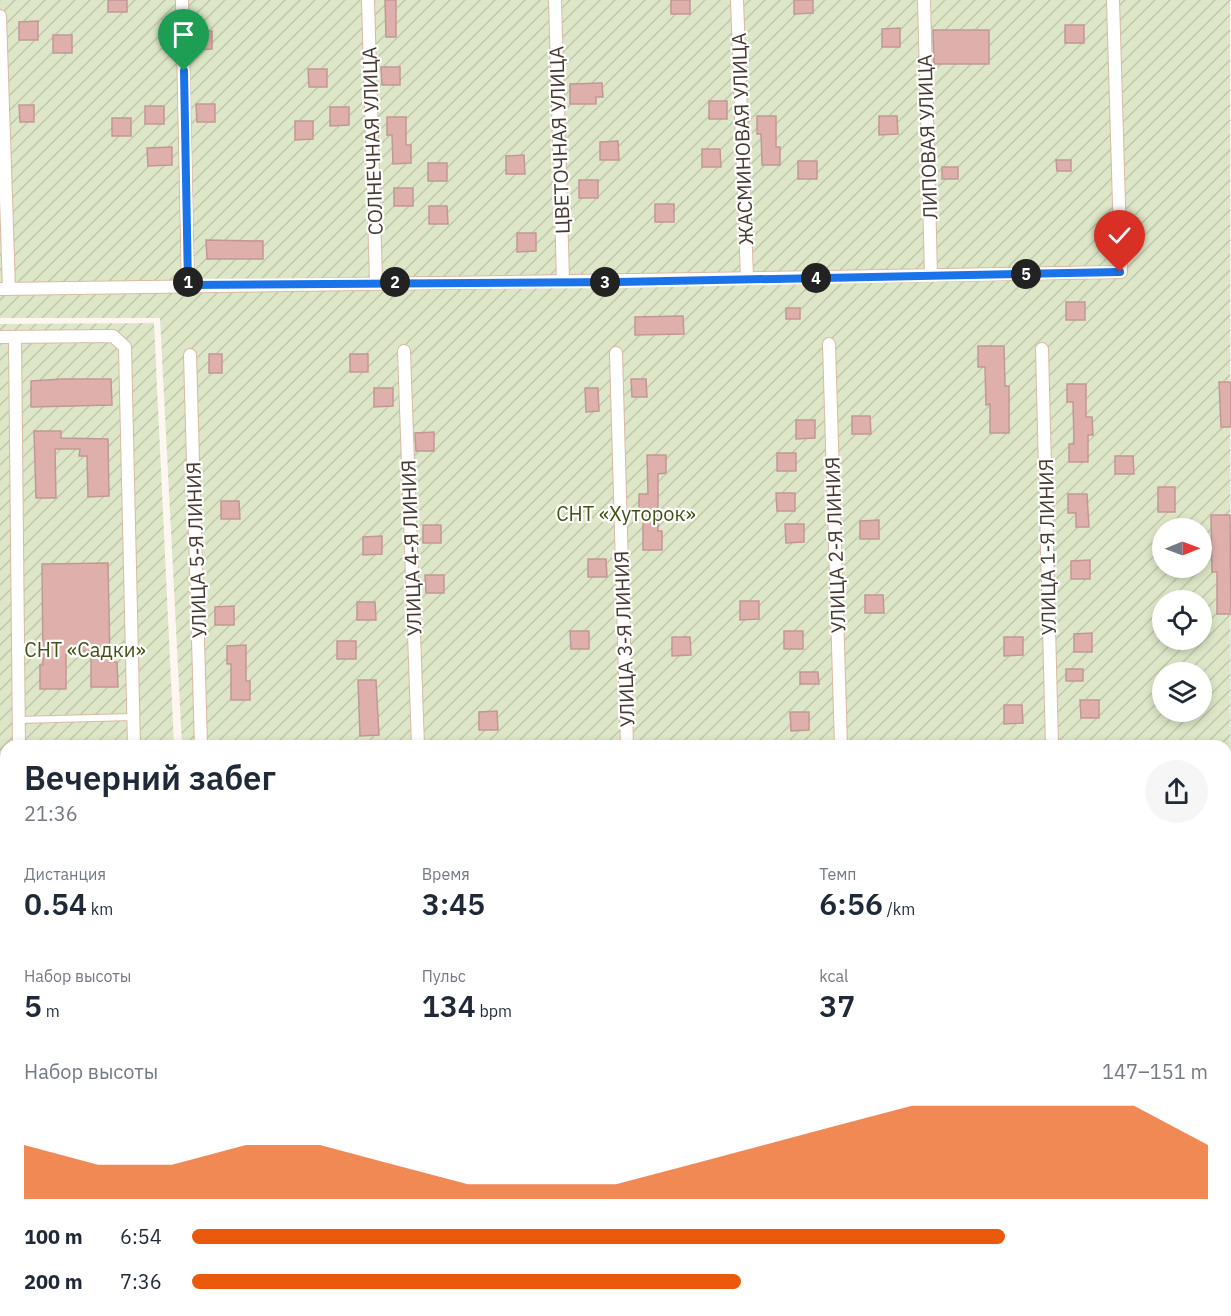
<!DOCTYPE html>
<html lang="ru">
<meta charset="utf-8">
<style>
:root{--surface:#fff;--page:#f6f6f7;--text:#1f2937;--muted:#747a83;--accent:#ea580c}
body{margin:0;font-family:"IBM Plex Sans",sans-serif;background:var(--page);color:var(--text);height:100vh;display:flex;flex-direction:column;font-size:22px;white-space:nowrap}
*{box-sizing:border-box;margin:0}
p{font-size:20px;color:var(--muted)}
.icon{flex:none;width:33px;height:33px;fill:none;stroke:currentColor;stroke-width:2;stroke-linecap:round;stroke-linejoin:round}
.map{position:relative;flex:1;overflow:hidden}
.details{position:absolute;left:0px;top:740px;width:1232px;height:578px;display:flex;flex-direction:column;background:var(--surface);border-radius:18px 18px 0 0;box-shadow:0 3px 9px #0003}
.details>*{flex:none}
.needle{width:39px;rotate:89deg}
.controls{position:absolute;left:1152px;top:518px;display:grid;gap:12px}
.controls a{display:grid;place-items:center;width:60px;height:60px;border-radius:50%;background:var(--surface);box-shadow:0 3px 9px #0003;font-size:30px}
.pin{position:absolute;display:grid;place-items:center;width:51px;height:51px;color:#fff;margin:-62px -26px;border-radius:50% 50% 50% 0;rotate:-45deg;box-shadow:0 0 6px #0007}
.pin .icon{rotate:45deg}
.km{position:absolute;width:30px;height:30px;margin:-15px;border-radius:50%;background:#222;color:#fff;font-size:16px;line-height:30px;text-align:center}
.round{display:grid;place-items:center;flex:none;width:63px;height:63px;border-radius:32px;background:var(--page)}
.summary{display:flex;align-items:center;justify-content:space-between;height:102px;padding:0 24px}
h1{font-size:33px;font-weight:600;line-height:45px}
.stats{display:grid;grid-template-columns:repeat(3,1fr);gap:9px;height:102px;padding:6px 24px}
.stats div{display:grid;align-content:center}
.stats b{font-size:30px;font-weight:600}
.stats small{font-size:16px;font-weight:400}
.stats p{font-size:16px}
.chart{height:168px;padding:12px 24px}
.chart p{display:flex;justify-content:space-between}
.chart svg{width:100%;height:108px;margin-top:6px;fill:var(--accent);opacity:.7}
ul{padding:0 24px;list-style:none;font-size:20px}
li{display:grid;grid-template-columns:96px 72px 1fr;align-items:center;height:45px}
li i{height:15px;border-radius:8px;background:var(--accent)}
.map>svg:first-child{display:block}
.forest{fill:url(#forest-crowns)}
.garden{fill:url(#garden-furrows);fill-rule:evenodd}
.building{fill:#deafab;stroke:#c19895;stroke-width:1.5}
.lines{fill:none;stroke-linecap:round;stroke-linejoin:round}
.service-casing{stroke:#dbb9a3;stroke-width:8}
.minor-casing{stroke:#dbb9a3;stroke-width:14}
.path{stroke:#b7aea7;stroke-width:2;stroke-dasharray:4.5 3;stroke-linecap:butt}
.service{stroke:#fff;stroke-width:6}
.minor{stroke:#fff;stroke-width:12}
.route-casing{stroke:#fff;stroke-width:12}
.route{stroke:#1a73e8;stroke-width:8}
.labels{text-anchor:middle;dominant-baseline:central;stroke-width:4.5;stroke-linejoin:round;paint-order:stroke}
.street-label{font-size:20px;fill:#483a31;stroke:#fff}
.park-label{font-size:20px;fill:#445215;stroke:#fff}
</style>
<div class="map">
<svg width="1231" height="1316" viewBox="0 0 1231 1316">
<defs>
<pattern id="forest-crowns" width="20" height="18" patternUnits="userSpaceOnUse" patternTransform="scale(1.5)"><rect width="20" height="18" fill="#aeba92"/><path d="M2 6a3 3 0 1 1 6 0M12 15a3 3 0 1 1 6 0" fill="none" stroke="#909878"/></pattern>
<pattern id="garden-furrows" width="10" height="10" patternUnits="userSpaceOnUse" patternTransform="scale(1.5)"><rect width="10" height="10" fill="#dde7c7"/><path d="M-1 1l2-2M0 10L10 0M9 11l2-2" fill="none" stroke="#bfc7ab"/></pattern>
</defs>
<rect width="100%" height="100%" fill="#fdf6f1"/>
<g class="forest">
<polygon points="1226,1244 1231,1244 1231,1316 1070,1316 1070,1311 1226,1311"/>
<polygon points="330,1311 401,1311 402,1316 417,1311 525,1311 527,1316 323,1316"/>
</g>
<g class="garden">
<path d="M 0,0 L 1230,0 L 1231,1217 L 1226,1217 L 1226,746 L 182,745 L 160,318 L 0,318 ZM 1162,528 L 1202,528 L 1202,567 L 1162,567 ZM 1162,600 L 1202,600 L 1202,639 L 1162,639 ZM 1162,672 L 1202,672 L 1202,711 L 1162,711 Z"/>
<polygon points="154,323 174,745 6,746 6,1311 201,1311 201,1316 0,1316 0,324"/>
</g>
<g class="building">
<rect x="108" y="0" width="19" height="12"/>
<polygon points="385,0 396,0 396,37 386,37"/>
<rect x="671" y="0" width="19" height="14"/>
<polygon points="794,0 813,0 813,13 794,14"/>
<polygon points="38,21 38,40 19,40 19,22"/>
<rect x="1065" y="25" width="19" height="18"/>
<polygon points="900,28 900,47 882,47 882,29"/>
<polygon points="933,30 989,30 989,64 934,64"/>
<polygon points="193,31 212,31 212,49 194,50"/>
<rect x="53" y="35" width="19" height="18"/>
<polygon points="381,67 400,67 400,85 382,85"/>
<polygon points="308,69 327,69 327,87 309,87"/>
<polygon points="602,83 603,97 596,97 596,104 570,104 570,84"/>
<rect x="709" y="101" width="18" height="18"/>
<polygon points="196,104 215,104 215,122 197,122"/>
<polygon points="19,105 34,105 34,122 20,122"/>
<rect x="145" y="106" width="19" height="18"/>
<polygon points="330,107 349,107 349,125 330,126"/>
<polygon points="757,116 776,116 776,147 780,147 780,165 762,165 761,134 757,134"/>
<polygon points="879,116 897,116 898,134 879,135"/>
<polygon points="387,117 406,117 406,145 411,145 411,163 393,164 392,135 387,135"/>
<rect x="112" y="118" width="19" height="18"/>
<polygon points="295,121 313,121 313,139 295,140"/>
<polygon points="618,141 619,160 600,160 600,142"/>
<polygon points="172,147 172,165 148,166 147,148"/>
<polygon points="702,149 720,149 721,167 702,167"/>
<polygon points="524,155 525,174 506,174 506,156"/>
<polygon points="1056,160 1071,160 1071,171 1057,171"/>
<rect x="798" y="161" width="19" height="18"/>
<rect x="428" y="163" width="19" height="18"/>
<rect x="942" y="167" width="16" height="12"/>
<rect x="579" y="180" width="19" height="18"/>
<rect x="394" y="188" width="19" height="18"/>
<rect x="655" y="204" width="19" height="18"/>
<polygon points="429,206 447,206 448,224 429,224"/>
<polygon points="517,233 536,233 536,251 517,252"/>
<polygon points="206,240 263,241 263,259 207,259"/>
<rect x="1066" y="302" width="19" height="18"/>
<rect x="786" y="308" width="14" height="11"/>
<polygon points="683,316 684,334 635,335 635,317"/>
<polygon points="978,346 1004,346 1005,386 1009,386 1009,433 990,433 990,404 986,405 985,367 978,367"/>
<rect x="209" y="354" width="13" height="19"/>
<rect x="350" y="354" width="18" height="18"/>
<polygon points="62,379 111,379 112,405 31,407 31,381"/>
<polygon points="631,379 646,379 647,397 632,397"/>
<polygon points="1219,382 1231,382 1231,427 1221,427"/>
<polygon points="1067,384 1086,384 1086,417 1092,417 1093,435 1088,435 1088,462 1069,462 1069,444 1074,444 1073,402 1067,402"/>
<polygon points="374,388 393,388 393,406 374,407"/>
<polygon points="585,388 598,388 599,411 586,412"/>
<polygon points="852,416 870,416 871,434 852,434"/>
<polygon points="796,420 815,420 815,438 796,439"/>
<polygon points="34,431 61,431 61,438 108,439 109,496 88,497 87,456 79,456 80,449 55,449 56,498 36,498"/>
<polygon points="434,432 434,451 416,451 415,433"/>
<rect x="777" y="453" width="19" height="18"/>
<polygon points="647,455 666,455 666,473 658,474 658,531 662,531 662,550 643,550 643,513 639,513 639,494 648,494"/>
<polygon points="1115,456 1133,456 1134,474 1115,474"/>
<rect x="1158" y="487" width="17" height="25"/>
<polygon points="776,493 795,493 795,511 777,511"/>
<polygon points="1068,494 1087,494 1089,527 1076,527 1076,513 1068,513"/>
<polygon points="221,501 239,501 240,519 221,519"/>
<polygon points="1211,515 1230,515 1231,614 1217,614 1217,572 1212,572"/>
<polygon points="879,520 879,539 860,539 860,521"/>
<polygon points="785,524 804,524 804,542 786,543"/>
<rect x="423" y="525" width="18" height="18"/>
<polygon points="382,536 382,554 363,555 363,537"/>
<polygon points="588,559 606,559 607,577 588,577"/>
<polygon points="1090,560 1090,579 1071,579 1071,561"/>
<polygon points="108,563 110,662 117,662 118,687 91,687 91,651 66,651 66,689 40,689 40,665 43,665 42,564"/>
<polygon points="425,575 444,575 444,593 426,593"/>
<polygon points="865,595 883,595 884,613 865,613"/>
<polygon points="740,601 759,601 759,619 740,620"/>
<polygon points="357,602 375,602 376,620 357,620"/>
<polygon points="234,606 234,625 215,625 215,607"/>
<polygon points="570,631 589,631 589,649 571,649"/>
<rect x="784" y="631" width="19" height="18"/>
<polygon points="1092,633 1092,652 1074,652 1074,634"/>
<polygon points="672,637 690,637 691,655 672,656"/>
<polygon points="1004,637 1023,637 1023,655 1004,656"/>
<rect x="337" y="641" width="19" height="18"/>
<polygon points="246,645 246,681 250,681 250,700 231,700 231,664 227,664 227,646"/>
<rect x="1066" y="669" width="17" height="12"/>
<polygon points="800,672 818,672 819,684 800,684"/>
<polygon points="358,680 376,680 379,735 360,736"/>
<polygon points="1080,700 1099,700 1099,718 1081,718"/>
<polygon points="1004,705 1022,705 1023,723 1004,724"/>
<polygon points="497,711 498,730 479,730 479,712"/>
<polygon points="790,712 809,712 809,730 791,731"/>
</g>
<g class="lines">
<defs>
<polyline id="service" points="18,720 133,717"/>
<g id="minor">
<polyline points="182,0 188,285"/>
<polyline points="368,0 376,282"/>
<polyline points="555,0 563,280"/>
<polyline points="737,0 747,278"/>
<polyline points="924,0 931,275"/>
<polyline points="0,16 9,289"/>
<path d="M 0,289 C 374,283 747,280 1121,272 L 1113,0"/>
<polyline points="0,337 113,336 125,347 134,746"/>
<polyline points="15,337 19,746"/>
<polyline points="829,344 841,746"/>
<polyline points="1042,349 1052,746"/>
<polyline points="404,351 418,746"/>
<polyline points="616,353 627,746"/>
<polyline points="190,355 201,746"/>
<polyline points="0,767 6,767"/>
<polyline points="1226,1176 1231,1176"/>
<polyline points="33,1311 33,1316"/>
<polyline points="143,1316 143,1311"/>
</g>
</defs>
<use href="#service" class="service-casing"/>
<use href="#minor" class="minor-casing"/>
<polyline class="path" points="216,1316 219,1311"/>
<use href="#service" class="service"/>
<use href="#minor" class="minor"/>
</g>
<g class="lines">
<defs>
<polyline id="route" points="184,71 188,285 618,282 1120,272"/>
</defs>
<use href="#route" class="route-casing"/>
<use href="#route" class="route"/>
</g>
<g class="labels">
<g class="street-label">
<text transform="translate(927 137) rotate(-92)">ЛИПОВАЯ УЛИЦА</text>
<text transform="translate(742 139) rotate(-92)">ЖАСМИНОВАЯ УЛИЦА</text>
<text transform="translate(559 140) rotate(-92)">ЦВЕТОЧНАЯ УЛИЦА</text>
<text transform="translate(372 141) rotate(-92)">СОЛНЕЧНАЯ УЛИЦА</text>
<text transform="translate(835 545) rotate(-92)">УЛИЦА 2-Я ЛИНИЯ</text>
<text transform="translate(1047 547) rotate(-91)">УЛИЦА 1-Я ЛИНИЯ</text>
<text transform="translate(411 548) rotate(-92)">УЛИЦА 4-Я ЛИНИЯ</text>
<text transform="translate(196 550) rotate(-92)">УЛИЦА 5-Я ЛИНИЯ</text>
<text transform="translate(624 639) rotate(-92)">УЛИЦА 3-Я ЛИНИЯ</text>
</g>
<g class="park-label">
<text x="626" y="513">СНТ «Хуторок»</text>
<text x="85" y="649">СНТ «Садки»</text>
</g>
</g>
</svg>
<div class="controls">
<a><svg class="needle" viewBox="-14 -14 28 28"><path d="M0-13l5 13h-10z" fill="#e53935"/><path d="M0 13l5-13h-10z" fill="#747a83"/></svg></a>
<a><svg class="icon" aria-label="locate" viewBox="0 0 24 24"><circle cx="12" cy="12" r="6"/><path d="M12 2v4M12 18v4M2 12h4M18 12h4"/></svg></a>
<a><svg class="icon" aria-label="layers" viewBox="0 0 24 24"><path d="M12 4l9 5-9 5-9-5zM3 14l9 5 9-5"/></svg></a>
</div>
<div class="pin" style="left:184px;top:71px;background:#1e9e55"><svg class="icon" aria-label="arrive" viewBox="0 0 24 24"><path d="M6 21V4h12l-3 4 3 4H6"/></svg></div>
<div class="pin" style="left:1120px;top:272px;background:#d93025"><svg class="icon" aria-label="check" viewBox="0 0 24 24"><path d="M5 12l5 5 9-10"/></svg></div>
<b class="km" style="left:188px;top:282px">1</b>
<b class="km" style="left:395px;top:282px">2</b>
<b class="km" style="left:605px;top:282px">3</b>
<b class="km" style="left:816px;top:278px">4</b>
<b class="km" style="left:1026px;top:274px">5</b>
<section class="details">
<div class="summary"><div><h1>Вечерний забег</h1><p>21:36</p></div><a class="round"><svg class="icon" aria-label="share" viewBox="0 0 24 24"><path d="M12 15V3M7 8l5-5 5 5M5 13v7h14v-7"/></svg></a></div>
<div class="stats">
<div><p>Дистанция</p><b>0.54<small> km</small></b></div>
<div><p>Время</p><b>3:45</b></div>
<div><p>Темп</p><b>6:56<small> /km</small></b></div>
</div>
<div class="stats">
<div><p>Набор высоты</p><b>5<small> m</small></b></div>
<div><p>Пульс</p><b>134<small> bpm</small></b></div>
<div><p>kcal</p><b>37</b></div>
</div>
<div class="chart"><p><span>Набор высоты</span>147–151 m</p>
<svg viewBox="0 0 160 44" preserveAspectRatio="none"><path d="M0 44V22L10 30L20 30L30 22L40 22L50 30L60 38L70 38L80 38L90 30L100 22L110 14L120 6L130 6L140 6L150 6L160 22V44z"/></svg>
</div>
<ul>
<li><b>100 m</b>6:54<i style="width:80%"></i></li>
<li><b>200 m</b>7:36<i style="width:54%"></i></li>
</ul>
</section>
</div>
